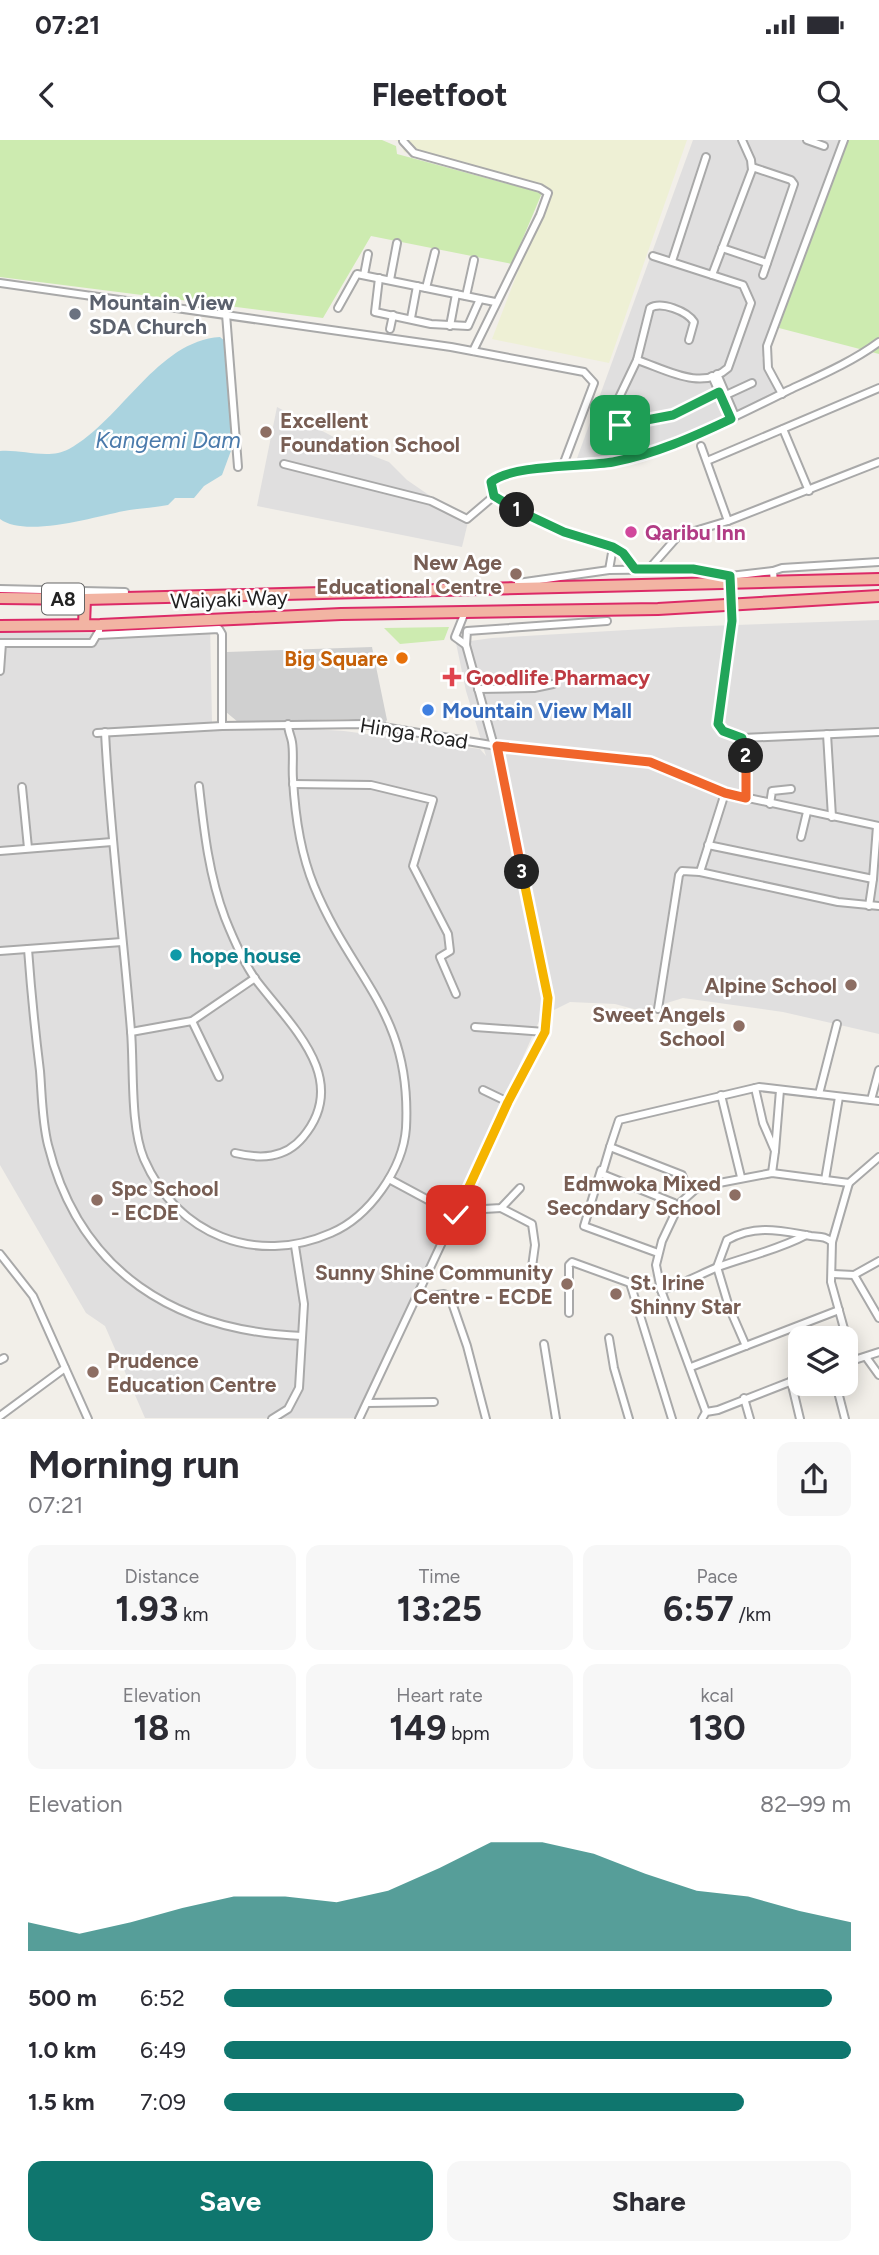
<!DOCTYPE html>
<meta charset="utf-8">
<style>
:root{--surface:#fff;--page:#f7f7f7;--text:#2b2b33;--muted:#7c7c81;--accent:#0f766e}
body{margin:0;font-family:Figtree,sans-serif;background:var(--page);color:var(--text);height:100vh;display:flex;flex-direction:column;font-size:26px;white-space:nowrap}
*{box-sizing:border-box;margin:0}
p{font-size:23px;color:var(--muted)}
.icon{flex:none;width:38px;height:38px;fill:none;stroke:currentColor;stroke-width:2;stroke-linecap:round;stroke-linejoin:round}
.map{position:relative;height:1279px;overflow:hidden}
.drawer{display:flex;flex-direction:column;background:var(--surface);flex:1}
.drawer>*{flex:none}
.fabs{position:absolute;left:788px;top:1186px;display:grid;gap:14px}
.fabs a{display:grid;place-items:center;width:70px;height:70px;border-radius:14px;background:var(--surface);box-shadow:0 4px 18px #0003;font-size:35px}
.pin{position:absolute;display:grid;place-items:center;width:60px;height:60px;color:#fff;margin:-30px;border-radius:14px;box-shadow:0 4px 10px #0006}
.km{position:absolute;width:35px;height:35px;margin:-18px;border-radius:50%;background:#222;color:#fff;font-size:19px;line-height:35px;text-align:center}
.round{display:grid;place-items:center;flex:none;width:74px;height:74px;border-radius:14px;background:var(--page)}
.head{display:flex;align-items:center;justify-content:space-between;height:119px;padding:0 28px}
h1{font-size:38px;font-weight:700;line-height:52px}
.stats{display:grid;grid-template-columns:repeat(3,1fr);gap:10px;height:119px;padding:7px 28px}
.stats div{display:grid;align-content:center;border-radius:14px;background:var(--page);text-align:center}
.stats b{font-size:35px;font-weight:700}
.stats small{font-size:19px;font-weight:400}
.stats p{font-size:19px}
.chart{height:196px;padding:14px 28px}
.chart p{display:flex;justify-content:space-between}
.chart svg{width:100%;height:126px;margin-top:7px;fill:var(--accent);opacity:.7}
.action{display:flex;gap:14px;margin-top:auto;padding:14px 28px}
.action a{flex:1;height:80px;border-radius:14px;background:var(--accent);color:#fff;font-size:28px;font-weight:700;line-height:80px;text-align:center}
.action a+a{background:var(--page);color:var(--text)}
ul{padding:0 28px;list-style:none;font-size:23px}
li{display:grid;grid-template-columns:112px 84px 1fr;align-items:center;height:52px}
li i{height:18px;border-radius:9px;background:var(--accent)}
.status{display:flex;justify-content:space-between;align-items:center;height:49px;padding:0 35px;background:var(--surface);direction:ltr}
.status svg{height:19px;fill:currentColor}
header{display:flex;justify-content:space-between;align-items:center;height:91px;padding:0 28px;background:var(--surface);font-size:32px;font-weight:700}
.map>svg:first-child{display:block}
.residential{fill:#e0dfdf}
.religious{fill:#d0d0d0}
.farmland{fill:#eef0d5}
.grass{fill:#cdebb0}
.water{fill:#aad3df}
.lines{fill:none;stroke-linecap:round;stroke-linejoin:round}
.minor-casing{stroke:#a9a9a9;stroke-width:10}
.trunk-casing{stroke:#dc2a67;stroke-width:14}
.minor{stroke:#fff;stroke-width:6}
.trunk{stroke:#f2b4a3;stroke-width:10}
.split-1-casing{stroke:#fff;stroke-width:14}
.split-2-casing{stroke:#fff;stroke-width:14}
.split-3-casing{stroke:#fff;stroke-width:14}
.split-4-casing{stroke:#fff;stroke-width:14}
.split-1{stroke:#22a559;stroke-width:9}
.split-2{stroke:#22a559;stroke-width:9}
.split-3{stroke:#f0652b;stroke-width:9}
.split-4{stroke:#f5b400;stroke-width:9}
.worship-dot{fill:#6b7280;stroke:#fff;stroke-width:2.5}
.education-dot{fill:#8d6e63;stroke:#fff;stroke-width:2.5}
.hotel-dot{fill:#d1479c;stroke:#fff;stroke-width:2.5}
.food-dot{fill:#e8710a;stroke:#fff;stroke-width:2.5}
.health-dot{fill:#e0444e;stroke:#fff;stroke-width:2.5}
.shop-dot{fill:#3f7fe0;stroke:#fff;stroke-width:2.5}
.culture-dot{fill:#0f9aa8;stroke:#fff;stroke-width:2.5}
.labels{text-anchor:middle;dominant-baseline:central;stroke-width:5;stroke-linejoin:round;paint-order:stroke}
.shield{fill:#fff;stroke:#646464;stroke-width:2}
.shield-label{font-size:19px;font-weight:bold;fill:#222}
.worship-label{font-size:21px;font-weight:bold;fill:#5b616d;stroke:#fff;text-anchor:start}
.education-label{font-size:21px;font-weight:bold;fill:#785e54;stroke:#fff;text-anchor:end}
.hotel-label{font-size:21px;font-weight:bold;fill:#b23c85;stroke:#fff;text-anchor:start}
.street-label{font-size:21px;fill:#222;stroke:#fff}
.food-label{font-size:21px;font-weight:bold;fill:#c56008;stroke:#fff;text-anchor:end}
.health-label{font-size:21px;font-weight:bold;fill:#be3a42;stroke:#fff;text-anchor:start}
.shop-label{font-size:21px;font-weight:bold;fill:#366cbe;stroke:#fff;text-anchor:start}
.culture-label{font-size:21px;font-weight:bold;fill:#0d838f;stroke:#fff;text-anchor:start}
.water-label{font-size:23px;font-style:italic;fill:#4a7aab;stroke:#fff}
</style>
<div class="status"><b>07:21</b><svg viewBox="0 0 49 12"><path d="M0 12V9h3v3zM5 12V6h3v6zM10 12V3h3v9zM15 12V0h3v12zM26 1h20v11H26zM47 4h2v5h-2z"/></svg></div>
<header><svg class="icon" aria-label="back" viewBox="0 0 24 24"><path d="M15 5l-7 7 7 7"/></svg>Fleetfoot<svg class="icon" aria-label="search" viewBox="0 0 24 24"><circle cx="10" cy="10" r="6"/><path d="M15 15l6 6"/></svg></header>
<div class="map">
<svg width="879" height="1279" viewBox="0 0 879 1279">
<rect width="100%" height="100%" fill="#f2efe9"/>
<g class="residential">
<polygon points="693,0 840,0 762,218 778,253 684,299 614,316 576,321"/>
<polygon points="277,267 360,311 389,322 407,340 468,382 462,407 257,366"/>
<polygon points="879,480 879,894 783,872 683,858 641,871 615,864 570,862 550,872 541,824 545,868 361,1278 145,1278 105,1186 86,1173 0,1025 0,492 127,494 210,483 212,583 344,591 480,609 486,616 466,551 456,503 492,498 679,487"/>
</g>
<polygon class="religious" points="372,507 387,580 384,584 348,579 238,582 226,572 227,512"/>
<polygon class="farmland" points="395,0 687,0 609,223 492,199 549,50 404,12 401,3"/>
<g class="grass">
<polygon points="0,0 382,0 396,6 397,14 542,53 512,124 371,96 323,178 0,137"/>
<polygon points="841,0 879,0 879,214 779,188"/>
<polygon points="449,487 444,500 400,504 384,488"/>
</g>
<path class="water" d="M 220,197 L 226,202 L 234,279 L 232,308 L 222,335 L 204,346 L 194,358 L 175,358 L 168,365 C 154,368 139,368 124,371 C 94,377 25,398 0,379 L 0,311 C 21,309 49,320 69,309 C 122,280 157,201 220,197 Z"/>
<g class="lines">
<defs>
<g id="minor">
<polyline points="807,0 824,6"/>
<polyline points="403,1 414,13 540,48 548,53 540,75 473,211"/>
<polyline points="752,27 791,40 794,44 763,135"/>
<polyline points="722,108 767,123"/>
<polyline points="672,121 706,17"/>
<polyline points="364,135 368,114"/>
<polyline points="712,135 752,30 751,20 742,0"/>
<polyline points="379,138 375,172 431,184 468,186 480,159"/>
<polyline points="390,140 397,103"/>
<polyline points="0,143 451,207 584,232 594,243 563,325"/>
<polyline points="426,148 435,112"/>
<polyline points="466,156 474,120"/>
<polyline points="338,168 357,134 495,162"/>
<polyline points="226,174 238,327"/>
<polyline points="411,178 417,146"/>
<polyline points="450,186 456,154"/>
<polyline points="390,189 393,175"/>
<path d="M 637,220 C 665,229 702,252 728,228 L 751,163 L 743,145 L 653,116"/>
<polyline points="717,234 735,276"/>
<polyline points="712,236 731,279"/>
<polyline points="782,254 768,228 767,206 844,0"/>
<polyline points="726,255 752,243"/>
<path d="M 620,285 L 615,266 L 637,220 L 650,168 C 661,161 687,171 694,182 L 689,200"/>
<polyline points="608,288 672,275 719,252"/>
<polyline points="783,289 809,351"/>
<polyline points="701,306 728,381"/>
<polyline points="707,321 879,248"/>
<polyline points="284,324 431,361 467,379 494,356"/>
<path d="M 635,429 L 623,413 L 613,407 L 564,392 L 494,356 L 491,342 C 514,323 587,328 616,321 C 678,306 733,278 789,250 C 819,236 852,222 879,202"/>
<polyline points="649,429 678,396 728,381 879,322"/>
<polyline points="609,430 613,407"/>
<polyline points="730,436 773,431"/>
<polyline points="518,443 609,430 693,429 730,436 732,486 718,584 723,591 742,598 746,608 746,658"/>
<polyline points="774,443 773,431 782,428 879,422"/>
<polyline points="0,449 125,452"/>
<polyline points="465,472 455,497 466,505"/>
<polyline points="98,495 219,489 222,494 222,586"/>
<polyline points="0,503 92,503 99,491"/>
<polyline points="0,531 2,503"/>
<polyline points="478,549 534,548 553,544"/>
<path d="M 105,592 C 110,692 123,791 131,891 C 134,927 130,986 144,1019 C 177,1095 256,1126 331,1093 C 369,1077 403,1029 406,988 C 412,872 353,841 314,746 C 300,712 295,676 293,639 C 292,627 294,614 292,602 C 291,596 288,591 288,584"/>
<polyline points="97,593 222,586 365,584 497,606 650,622 725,653 879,686"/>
<polyline points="827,594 832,677"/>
<polyline points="742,598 879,592"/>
<polyline points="494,606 466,505 467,491 607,481"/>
<polyline points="293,644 371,645 433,660 413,726 448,794 450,811 440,817 456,854"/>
<path d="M 199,646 C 204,691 209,736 225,778 C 233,798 243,822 256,840 C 290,885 352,939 303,997 C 285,1019 260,1019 235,1013"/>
<polyline points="22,647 28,708"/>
<polyline points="770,664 772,651 791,649"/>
<polyline points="801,697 807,672"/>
<polyline points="708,705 873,739 877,686"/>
<polyline points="0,711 112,702"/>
<polyline points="700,732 838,762 879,766"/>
<polyline points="869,766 873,739"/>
<path d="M 28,809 C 31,850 35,891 40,931 C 42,956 42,981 48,1005 C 80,1133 176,1191 302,1196"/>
<polyline points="0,811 122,802"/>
<polyline points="658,869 679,735 682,731 700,732 725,653"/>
<polyline points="192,881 219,937"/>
<polyline points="475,887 545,892"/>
<polyline points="131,892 192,881 255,838"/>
<polyline points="755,948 763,983 775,1011 772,1033"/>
<polyline points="483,950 508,962"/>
<polyline points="819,954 837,884"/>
<polyline points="721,955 741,1037"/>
<polyline points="871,960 879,930"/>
<polyline points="610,1007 602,1034 674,1063 677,1069"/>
<polyline points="775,1011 780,950"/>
<polyline points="601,1030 584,1086 658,1113"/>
<polyline points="389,1039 456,1075"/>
<polyline points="825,1040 839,957"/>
<polyline points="689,1053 682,1035 610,1007 619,980 759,947 879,961"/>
<polyline points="461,1064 484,1069 501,1068 520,1048"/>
<polyline points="501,1068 532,1084 535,1105 532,1127"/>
<polyline points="0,1114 33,1156 88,1279"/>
<polyline points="833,1134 854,1135 879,1121"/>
<polyline points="854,1135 879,1178"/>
<path d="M 661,1150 C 682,1145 698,1135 718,1127 C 748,1116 778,1110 806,1095"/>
<polyline points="418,1158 444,1154 450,1157 467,1206 486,1279"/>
<polyline points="569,1173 569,1125 572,1122 630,1143 672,1279"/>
<polyline points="609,1198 614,1228 629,1279"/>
<polyline points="544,1204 556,1279"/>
<path d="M 746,1206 L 729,1167 L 717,1127 L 727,1100 C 757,1084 781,1091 811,1096 C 820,1097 825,1096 832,1102"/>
<polyline points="866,1217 879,1235"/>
<polyline points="0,1220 4,1218"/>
<polyline points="853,1221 831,1142 832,1102 849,1043 879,1017"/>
<polyline points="845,1223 879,1212"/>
<polyline points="691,1227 839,1170"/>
<polyline points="791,1241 800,1279"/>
<polyline points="836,1244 845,1279"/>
<polyline points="744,1258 750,1279"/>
<polyline points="367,1263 434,1262"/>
<polyline points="706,1272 661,1150 656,1125 662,1101 680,1063 698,1047 772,1033 849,1043"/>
<polyline points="0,1276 65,1228"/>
<polyline points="272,1279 288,1269 299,1248 304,1164 295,1106"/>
<polyline points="359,1279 508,962 545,892 548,858 497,606"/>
<polyline points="702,1279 706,1272 718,1270 800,1238"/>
</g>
<g id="trunk">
<polyline points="0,458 85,459 879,439"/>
<polyline points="84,485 85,459"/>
<polyline points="0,486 100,485 341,474 658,469 879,456"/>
</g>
</defs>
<use href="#minor" class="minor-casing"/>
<use href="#trunk" class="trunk-casing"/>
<use href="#minor" class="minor"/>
<use href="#trunk" class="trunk"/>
</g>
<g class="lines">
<defs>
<path id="split-1" d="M 517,370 L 494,356 L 491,342 C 513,324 584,327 613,322 C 655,314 693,297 731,279 L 719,252 L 673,275 L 620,285"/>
<polyline id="split-2" points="517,370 564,392 613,407 623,413 635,429 693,429 730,436 732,481 718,584 723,591 742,598 746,616"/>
<polyline id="split-3" points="522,732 497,606 650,622 725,653 746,658 746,616"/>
<polyline id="split-4" points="456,1075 508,962 545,892 548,858 522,732"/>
</defs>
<use href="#split-1" class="split-1-casing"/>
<use href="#split-2" class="split-2-casing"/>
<use href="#split-3" class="split-3-casing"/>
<use href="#split-4" class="split-4-casing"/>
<use href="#split-1" class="split-1"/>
<use href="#split-2" class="split-2"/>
<use href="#split-3" class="split-3"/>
<use href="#split-4" class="split-4"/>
</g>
<circle class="worship-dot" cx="75" cy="174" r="7"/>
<g class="education-dot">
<circle cx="266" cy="292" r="7"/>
<circle cx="516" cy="434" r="7"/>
<circle cx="851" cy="845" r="7"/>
<circle cx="739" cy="886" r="7"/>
<circle cx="735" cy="1055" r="7"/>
<circle cx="97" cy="1060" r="7"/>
<circle cx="567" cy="1144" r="7"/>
<circle cx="616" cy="1154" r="7"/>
<circle cx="93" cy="1232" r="7"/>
</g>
<circle class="hotel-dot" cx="631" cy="392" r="7"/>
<circle class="food-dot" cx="402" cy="518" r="7"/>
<path class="health-dot" d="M448.5 526.5h7v7h7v7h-7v7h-7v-7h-7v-7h7z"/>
<circle class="shop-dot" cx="428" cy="570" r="7"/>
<circle class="culture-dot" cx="176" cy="815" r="7"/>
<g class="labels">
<rect class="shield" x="42" y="443.5" width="42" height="31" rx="5"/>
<g class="shield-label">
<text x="63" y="459">A8</text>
</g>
<g class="worship-label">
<text x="89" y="162">Mountain View<tspan x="89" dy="24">SDA Church</tspan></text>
</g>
<g class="education-label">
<text x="280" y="280" text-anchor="start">Excellent<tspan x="280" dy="24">Foundation School</tspan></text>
<text x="502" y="422">New Age<tspan x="502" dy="24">Educational Centre</tspan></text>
<text x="837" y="845">Alpine School</text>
<text x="725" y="874">Sweet Angels<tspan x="725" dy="24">School</tspan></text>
<text x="721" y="1043">Edmwoka Mixed<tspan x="721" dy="24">Secondary School</tspan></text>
<text x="111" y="1048" text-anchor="start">Spc School<tspan x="111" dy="24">- ECDE</tspan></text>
<text x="553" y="1132">Sunny Shine Community<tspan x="553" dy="24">Centre - ECDE</tspan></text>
<text x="630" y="1142" text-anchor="start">St. Irine<tspan x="630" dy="24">Shinny Star</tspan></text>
<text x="107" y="1220" text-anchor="start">Prudence<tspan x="107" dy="24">Education Centre</tspan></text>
</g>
<g class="hotel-label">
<text x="645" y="392">Qaribu Inn</text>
</g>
<g class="street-label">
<text transform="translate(229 459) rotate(-2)">Waiyaki Way</text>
<text transform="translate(414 593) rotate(9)">Hinga Road</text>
</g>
<g class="food-label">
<text x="388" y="518">Big Square</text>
</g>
<g class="health-label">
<text x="466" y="537">Goodlife Pharmacy</text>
</g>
<g class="shop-label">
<text x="442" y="570">Mountain View Mall</text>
</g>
<g class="culture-label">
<text x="190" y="815">hope house</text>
</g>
<g class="water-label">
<text x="168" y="300">Kangemi Dam</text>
</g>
</g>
</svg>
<div class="fabs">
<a><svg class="icon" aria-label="layers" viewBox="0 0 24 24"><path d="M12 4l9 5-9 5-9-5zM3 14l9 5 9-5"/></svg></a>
</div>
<div class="pin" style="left:620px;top:285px;background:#1e9e55"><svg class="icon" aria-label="arrive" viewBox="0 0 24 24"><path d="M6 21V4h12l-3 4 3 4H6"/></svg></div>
<div class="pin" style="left:456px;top:1075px;background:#d93025"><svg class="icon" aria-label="check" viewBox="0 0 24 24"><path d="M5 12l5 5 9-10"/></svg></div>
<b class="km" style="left:517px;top:370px">1</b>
<b class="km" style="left:746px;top:616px">2</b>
<b class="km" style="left:522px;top:732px">3</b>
</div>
<section class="drawer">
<div class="head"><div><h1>Morning run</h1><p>07:21</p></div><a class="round"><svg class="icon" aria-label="share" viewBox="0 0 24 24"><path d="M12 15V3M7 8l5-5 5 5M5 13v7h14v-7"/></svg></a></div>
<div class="stats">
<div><p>Distance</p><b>1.93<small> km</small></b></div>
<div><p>Time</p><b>13:25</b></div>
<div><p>Pace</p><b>6:57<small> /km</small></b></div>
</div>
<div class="stats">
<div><p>Elevation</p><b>18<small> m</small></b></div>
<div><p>Heart rate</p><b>149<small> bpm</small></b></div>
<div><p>kcal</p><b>130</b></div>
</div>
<div class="chart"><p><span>Elevation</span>82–99 m</p>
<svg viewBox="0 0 160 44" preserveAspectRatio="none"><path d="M0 44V34L10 38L20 34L30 29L40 25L50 25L60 27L70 23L80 15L90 6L100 6L110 10L120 17L130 23L140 25L150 30L160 34V44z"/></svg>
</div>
<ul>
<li><b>500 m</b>6:52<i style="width:97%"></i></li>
<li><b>1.0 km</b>6:49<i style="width:100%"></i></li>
<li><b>1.5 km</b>7:09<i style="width:83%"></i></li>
</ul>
<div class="action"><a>Save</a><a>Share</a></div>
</section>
